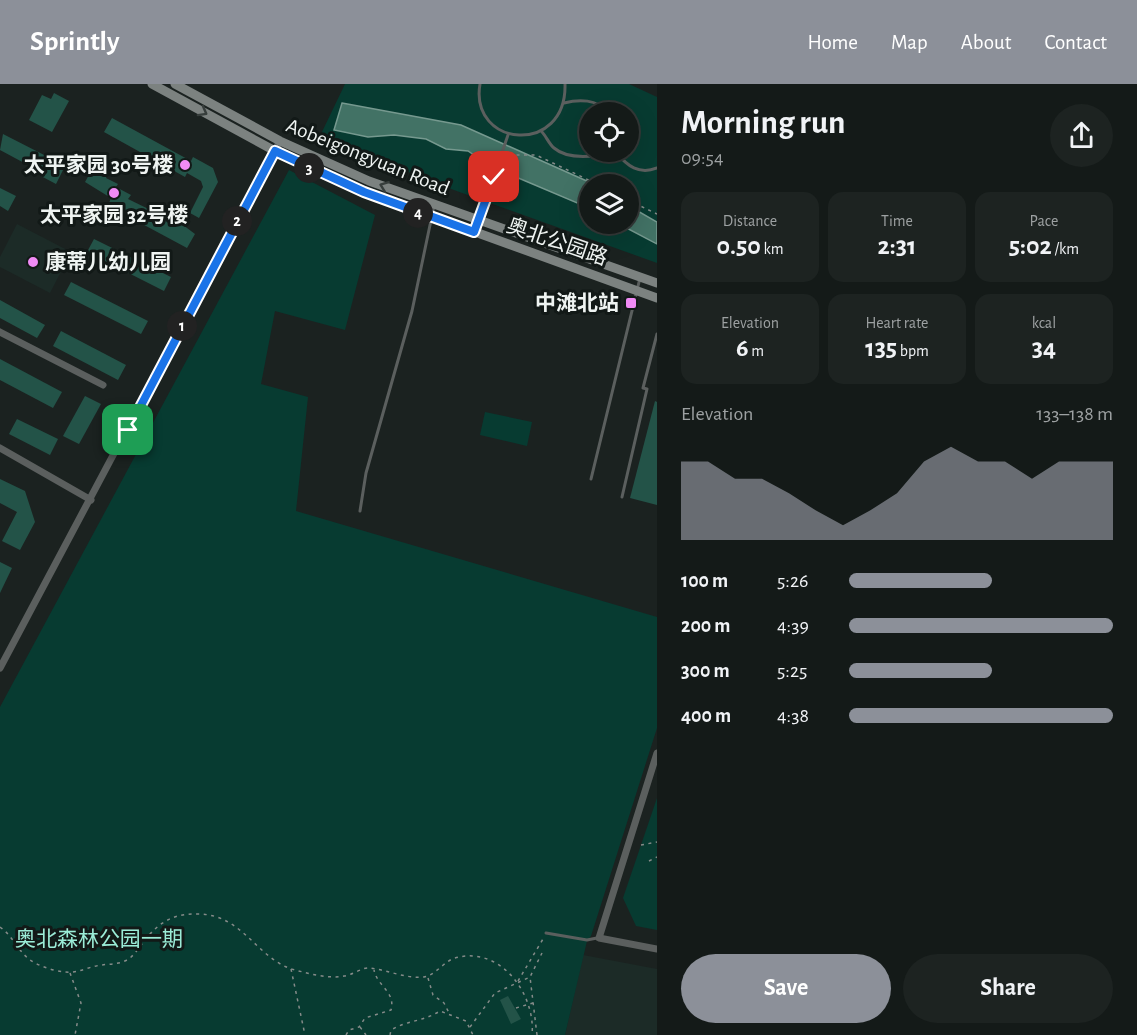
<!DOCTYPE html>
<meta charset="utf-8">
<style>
:root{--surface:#141a18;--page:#1d2321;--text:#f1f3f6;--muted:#9da1a2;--line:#333837;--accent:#8c9099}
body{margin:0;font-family:"Alegreya Sans","Noto Sans SC",sans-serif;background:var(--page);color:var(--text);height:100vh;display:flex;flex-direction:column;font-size:22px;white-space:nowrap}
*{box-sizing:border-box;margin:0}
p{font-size:20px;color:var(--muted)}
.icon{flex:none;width:33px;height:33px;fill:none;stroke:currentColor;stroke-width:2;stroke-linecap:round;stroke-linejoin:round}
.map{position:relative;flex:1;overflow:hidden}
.side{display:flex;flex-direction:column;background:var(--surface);width:480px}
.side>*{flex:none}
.tools{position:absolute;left:579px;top:18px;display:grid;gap:12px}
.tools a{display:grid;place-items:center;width:60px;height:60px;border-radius:50%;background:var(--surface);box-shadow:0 6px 24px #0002,0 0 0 2px var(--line);font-size:30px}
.pin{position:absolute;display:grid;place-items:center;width:51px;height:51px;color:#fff;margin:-26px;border-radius:12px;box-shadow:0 3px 9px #0006}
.km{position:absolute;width:30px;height:30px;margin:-15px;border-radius:50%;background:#222;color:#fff;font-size:16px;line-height:30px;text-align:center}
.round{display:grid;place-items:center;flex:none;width:63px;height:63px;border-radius:32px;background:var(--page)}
.summary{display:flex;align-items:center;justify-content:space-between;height:102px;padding:0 24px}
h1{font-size:33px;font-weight:700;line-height:45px}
.metrics{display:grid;grid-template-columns:repeat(3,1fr);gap:9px;height:102px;padding:6px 24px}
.metrics div{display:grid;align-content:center;border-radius:15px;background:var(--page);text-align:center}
.metrics b{font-size:26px;font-weight:700}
.metrics small{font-size:16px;font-weight:400}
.metrics p{font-size:16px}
.chart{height:168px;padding:12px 24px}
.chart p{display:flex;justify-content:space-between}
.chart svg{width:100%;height:108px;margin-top:6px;fill:var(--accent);opacity:.7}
.cta{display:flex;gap:12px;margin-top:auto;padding:12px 24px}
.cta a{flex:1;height:69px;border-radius:36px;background:var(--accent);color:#fff;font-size:24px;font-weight:700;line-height:69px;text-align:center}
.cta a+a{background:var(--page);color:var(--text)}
ul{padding:0 24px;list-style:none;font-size:20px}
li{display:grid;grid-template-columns:96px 72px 1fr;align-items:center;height:45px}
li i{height:15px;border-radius:8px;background:var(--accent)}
header{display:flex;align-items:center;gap:36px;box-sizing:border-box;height:84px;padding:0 30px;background:var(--accent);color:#fff}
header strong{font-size:28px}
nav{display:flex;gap:33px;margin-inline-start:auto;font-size:21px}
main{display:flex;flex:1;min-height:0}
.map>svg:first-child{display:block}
.built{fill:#1c2b27}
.green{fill:#073b31;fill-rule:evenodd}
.water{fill:#427265;stroke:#76998f;stroke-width:1.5}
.building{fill:#235348}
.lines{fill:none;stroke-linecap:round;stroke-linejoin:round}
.path{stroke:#858b89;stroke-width:1.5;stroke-dasharray:3 4.5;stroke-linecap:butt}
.service{stroke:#5b5f5e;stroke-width:3}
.minor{stroke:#5b5f5e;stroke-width:7}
.secondary{stroke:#7c8280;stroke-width:9}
.oneway{stroke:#373e3c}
.route-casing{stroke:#fff;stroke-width:12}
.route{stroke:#1a73e8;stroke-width:8}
.poi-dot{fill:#f08bf5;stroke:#121917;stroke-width:2}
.labels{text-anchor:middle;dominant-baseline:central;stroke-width:6;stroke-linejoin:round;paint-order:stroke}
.street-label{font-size:21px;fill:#eff4f2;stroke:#121917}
.poi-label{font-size:21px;font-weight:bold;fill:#eff4f2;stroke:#121917;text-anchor:end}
.park-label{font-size:21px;fill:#9becd7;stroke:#121917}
</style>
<header>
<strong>Sprintly</strong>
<nav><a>Home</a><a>Map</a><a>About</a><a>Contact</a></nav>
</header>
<main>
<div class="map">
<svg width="657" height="951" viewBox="0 0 657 951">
<rect width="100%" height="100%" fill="#1b2220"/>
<g class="built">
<polygon points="17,140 71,168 50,209 0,183 0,173"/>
<polygon points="583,871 657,885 657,951 565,951"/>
</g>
<g class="green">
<path d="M 345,0 L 629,0 L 657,13 L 657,179 L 429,97 L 321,50 ZM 590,28 L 628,28 L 628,68 L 590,68 ZM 590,100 L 628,100 L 628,140 L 590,140 Z"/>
<polygon points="289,86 375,131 345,246 275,227 261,300 308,313 296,427 657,533 657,644 591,852 587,857 565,951 0,951 0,623"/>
<polygon points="485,328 532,338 527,362 480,351"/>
<polygon points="657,714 657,846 636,842 623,814"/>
</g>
<g class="water">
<polygon points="342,19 461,41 589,98 593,100 590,100 589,124 490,82 468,67 446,65 426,55 394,51 368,53 334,46"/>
<polygon points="629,122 657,138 657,160 619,140 628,140"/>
</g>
<g class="building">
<polygon points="54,9 69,17 52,48 29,36 42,11 51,15"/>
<polygon points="112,34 191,77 193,73 213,84 218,98 199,134 190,129 203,103 201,97 187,89 185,93 104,48"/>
<polygon points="3,50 50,74 48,78 63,86 56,100 39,91 41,88 0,66"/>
<polygon points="94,82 108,89 106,94 118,100 116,103 131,111 128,115 167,134 166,137 177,142 179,138 195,150 187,164 120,128 122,125 109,119 111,114 85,98"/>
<polygon points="0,104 16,112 8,127 0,122"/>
<polygon points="94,155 171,193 164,207 87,168"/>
<polygon points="71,198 148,237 141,250 64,211"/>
<polygon points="0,216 45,241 37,254 0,234"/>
<polygon points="61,247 126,281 118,296 53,262"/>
<polygon points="0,275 62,308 53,324 0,296"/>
<polygon points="85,312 101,320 79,360 63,352"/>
<polygon points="655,317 657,318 657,421 630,414"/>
<polygon points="17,335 58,355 50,371 9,350"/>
<polygon points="0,395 25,407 35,438 20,466 2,457 17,428 0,419"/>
<polygon points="0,478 12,484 0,509"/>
<polygon points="508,912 521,935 511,940 500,916"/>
</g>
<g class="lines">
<g class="path">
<polyline points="509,71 536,71 597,100"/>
<polyline points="628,116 657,130"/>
<polyline points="641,761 657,758"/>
<polyline points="649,777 657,773"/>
<path d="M 0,843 C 13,852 18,867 30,876 C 42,884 65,891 78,887 C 84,886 90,883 96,882 C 108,879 119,882 130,874 C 136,869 140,862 145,856 C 160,837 175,829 199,830 C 244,831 257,876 295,886 C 311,890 328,895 344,892 C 353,891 362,883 370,884 C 388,886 406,895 424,893 C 436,891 444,877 455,874 C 500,861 536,910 532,951"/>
<polyline points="291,885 305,951"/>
<polyline points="70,889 81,919 75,951"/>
<polyline points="428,894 433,911 444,919 449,929"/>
<polyline points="518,897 543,855"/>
<polyline points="516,924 533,919"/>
<polyline points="360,943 366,951"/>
<polyline points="470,943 495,909 528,894"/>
<path d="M 346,951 L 349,946 L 359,943 L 365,934 L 391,926 C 396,908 377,902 374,886"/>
<path d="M 390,951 L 391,946 C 408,936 422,938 440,927 L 466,937 L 473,951"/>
<polyline points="537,951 530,893 542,869"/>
</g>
<g class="service">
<path d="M 480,0 C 469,64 567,72 565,0"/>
<path d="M 564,19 C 579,15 597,15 607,28"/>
<path d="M 542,48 C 546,52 549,60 554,64 C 569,77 599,72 616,68 C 627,82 639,91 657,84"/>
<polyline points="475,147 508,51"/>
<polyline points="591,395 640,194"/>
<polyline points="622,413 647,305 643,304 657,250"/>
<polyline points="360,427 366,389 412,227 434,122"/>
<polyline points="546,849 587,856 597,854"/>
</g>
<g class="minor">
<polyline points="0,248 103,301"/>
<polyline points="0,364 91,416"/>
<polyline points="0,584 280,57"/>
<polyline points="657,669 599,854 657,865"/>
</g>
<g class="secondary">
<polyline points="152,0 275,67 365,108 657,214"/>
<polyline points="175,0 280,57 369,97 657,199"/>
</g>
</g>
<defs><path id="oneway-chevron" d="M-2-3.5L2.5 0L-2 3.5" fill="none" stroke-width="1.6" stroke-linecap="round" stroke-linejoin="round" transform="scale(1.5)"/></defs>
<g class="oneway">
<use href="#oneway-chevron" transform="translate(203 28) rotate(29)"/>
<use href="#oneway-chevron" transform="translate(384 102) rotate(-159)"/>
</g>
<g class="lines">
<defs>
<polyline id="route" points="128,346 275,67 364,108 474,148 494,93"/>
</defs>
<use href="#route" class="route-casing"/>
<use href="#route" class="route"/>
</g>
<g class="poi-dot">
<circle cx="185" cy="81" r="6"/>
<circle cx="114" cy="109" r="6"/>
<circle cx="33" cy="178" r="6"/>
<rect x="625" y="213" width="12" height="12" rx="3"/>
</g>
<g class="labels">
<g class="street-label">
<text transform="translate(368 73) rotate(22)">Aobeigongyuan Road</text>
<text transform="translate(557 158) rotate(19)">奥北公园路</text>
</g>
<g class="poi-label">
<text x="173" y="81">太平家园 30号楼</text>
<text x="114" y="131" text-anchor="middle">太平家园 32号楼</text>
<text x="45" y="178" text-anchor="start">康蒂儿幼儿园</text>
<text x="619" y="219">中滩北站</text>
</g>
<g class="park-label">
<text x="99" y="855">奥北森林公园一期</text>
</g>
</g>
</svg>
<div class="tools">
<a><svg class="icon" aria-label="locate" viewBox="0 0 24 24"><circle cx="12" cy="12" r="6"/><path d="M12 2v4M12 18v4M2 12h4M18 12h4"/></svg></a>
<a><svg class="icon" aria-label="layers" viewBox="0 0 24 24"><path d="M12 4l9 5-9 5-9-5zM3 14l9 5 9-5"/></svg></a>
</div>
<div class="pin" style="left:128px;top:346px;background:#1e9e55"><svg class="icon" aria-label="arrive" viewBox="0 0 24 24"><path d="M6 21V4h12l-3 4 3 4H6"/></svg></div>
<div class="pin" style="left:494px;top:93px;background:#d93025"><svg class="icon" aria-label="check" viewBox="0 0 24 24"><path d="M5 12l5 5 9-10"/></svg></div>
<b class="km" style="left:182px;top:242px">1</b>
<b class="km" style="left:237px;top:137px">2</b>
<b class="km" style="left:309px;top:84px">3</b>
<b class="km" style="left:418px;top:129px">4</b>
</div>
<section class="side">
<div class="summary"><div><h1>Morning run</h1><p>09:54</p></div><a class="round"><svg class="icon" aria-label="share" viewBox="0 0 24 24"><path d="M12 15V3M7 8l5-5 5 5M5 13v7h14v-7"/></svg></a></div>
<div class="metrics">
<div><p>Distance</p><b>0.50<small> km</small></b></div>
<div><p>Time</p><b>2:31</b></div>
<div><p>Pace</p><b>5:02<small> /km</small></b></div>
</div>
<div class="metrics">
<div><p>Elevation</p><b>6<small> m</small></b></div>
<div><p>Heart rate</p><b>135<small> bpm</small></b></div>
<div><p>kcal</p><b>34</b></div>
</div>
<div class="chart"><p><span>Elevation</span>133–138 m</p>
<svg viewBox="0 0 160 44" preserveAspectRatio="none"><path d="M0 44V12L10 12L20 19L30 19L40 25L50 32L60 38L70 32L80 25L90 12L100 6L110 12L120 12L130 19L140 12L150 12L160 12V44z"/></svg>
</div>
<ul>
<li><b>100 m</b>5:26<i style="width:54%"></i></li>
<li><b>200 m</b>4:39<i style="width:100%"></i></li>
<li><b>300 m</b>5:25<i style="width:54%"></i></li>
<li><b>400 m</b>4:38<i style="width:100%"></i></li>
</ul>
<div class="cta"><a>Save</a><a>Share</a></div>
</section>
</main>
